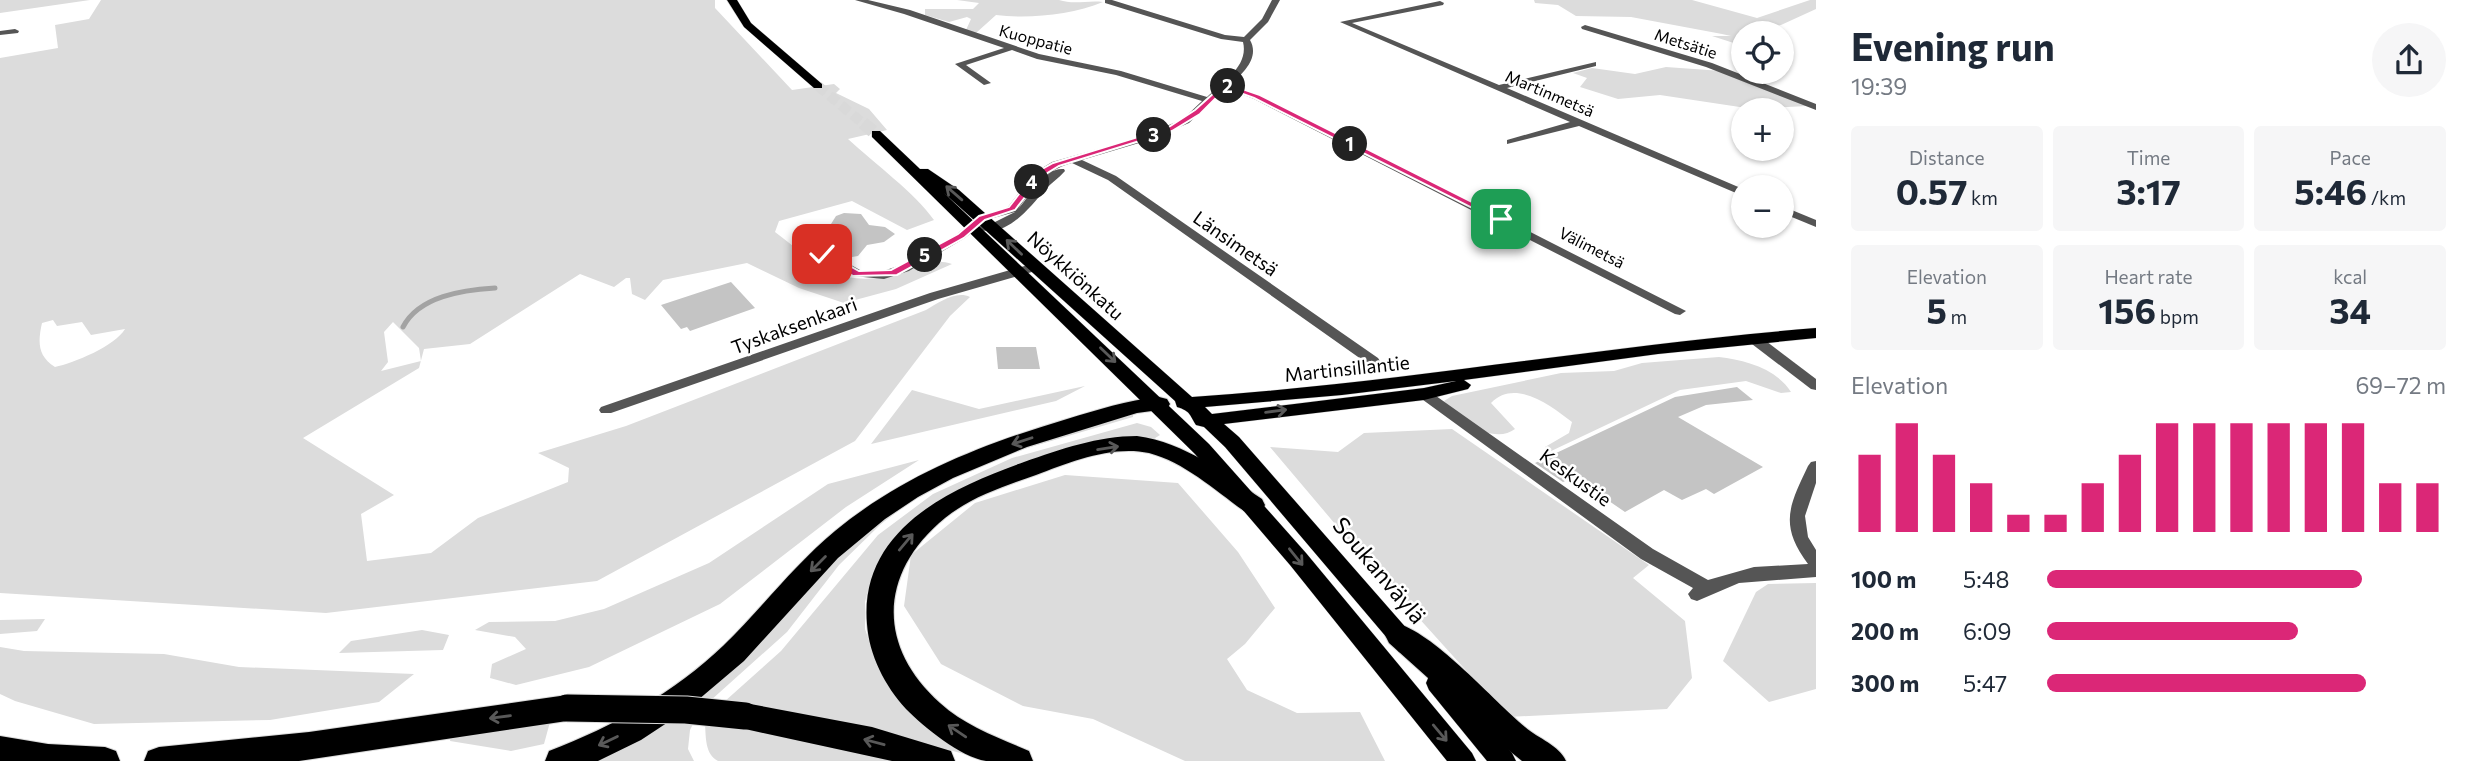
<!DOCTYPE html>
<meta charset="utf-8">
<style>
:root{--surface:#fff;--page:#f6f6f7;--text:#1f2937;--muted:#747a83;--accent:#db2777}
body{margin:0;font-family:Commissioner,sans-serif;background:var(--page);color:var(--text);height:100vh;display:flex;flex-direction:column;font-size:26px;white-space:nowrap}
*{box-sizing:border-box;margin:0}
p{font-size:23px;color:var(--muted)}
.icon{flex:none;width:38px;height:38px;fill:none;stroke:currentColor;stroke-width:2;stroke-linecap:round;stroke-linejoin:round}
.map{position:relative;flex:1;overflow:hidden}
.panel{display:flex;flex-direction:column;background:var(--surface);width:665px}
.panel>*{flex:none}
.fabs{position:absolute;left:1731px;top:21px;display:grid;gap:14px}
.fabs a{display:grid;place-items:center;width:63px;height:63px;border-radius:50%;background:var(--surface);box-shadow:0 2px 5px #0004;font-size:35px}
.pin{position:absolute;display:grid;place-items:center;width:60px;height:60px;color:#fff;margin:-30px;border-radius:14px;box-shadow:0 4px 10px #0006}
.km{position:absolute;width:35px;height:35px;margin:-18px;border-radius:50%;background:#222;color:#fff;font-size:19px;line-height:35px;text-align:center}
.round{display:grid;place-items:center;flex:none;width:74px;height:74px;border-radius:37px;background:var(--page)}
.overview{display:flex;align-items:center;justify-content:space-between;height:119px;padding:0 35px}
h1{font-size:38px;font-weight:700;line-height:52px}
.figures{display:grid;grid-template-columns:repeat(3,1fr);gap:10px;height:119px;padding:7px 35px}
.figures div{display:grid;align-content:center;border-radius:7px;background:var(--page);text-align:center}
.figures b{font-size:35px;font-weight:700}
.figures small{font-size:19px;font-weight:400}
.figures p{font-size:19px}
.chart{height:196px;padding:14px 35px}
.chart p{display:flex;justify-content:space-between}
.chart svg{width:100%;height:126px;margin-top:7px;stroke:var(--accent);stroke-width:6}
ul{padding:0 35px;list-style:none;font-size:23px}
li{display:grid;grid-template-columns:112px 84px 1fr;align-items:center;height:52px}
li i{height:18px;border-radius:9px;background:var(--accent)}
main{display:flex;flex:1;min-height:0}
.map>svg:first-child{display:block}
.green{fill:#dcdcdc;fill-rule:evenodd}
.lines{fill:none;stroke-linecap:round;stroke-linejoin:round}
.stream{stroke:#a3a3a3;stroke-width:5}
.building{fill:#c4c4c4}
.primary-tunnel-far1{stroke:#d9d9d9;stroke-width:10;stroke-dasharray:10 5;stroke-linecap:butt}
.primary-tunnel{stroke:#d9d9d9;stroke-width:13;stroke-dasharray:13 7;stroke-linecap:butt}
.primary-casing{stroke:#dbdbdb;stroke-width:1}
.motorway-casing{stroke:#dbdbdb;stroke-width:2}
.minor{fill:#555;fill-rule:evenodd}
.primary{fill:#000;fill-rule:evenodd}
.motorway{fill:#000;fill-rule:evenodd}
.motorway-bridge-casing{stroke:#dbdbdb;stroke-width:29;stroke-linecap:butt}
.motorway-bridge{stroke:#000;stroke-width:27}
.oneway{stroke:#595959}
.route{fill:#db2777;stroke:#fff;stroke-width:2}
.labels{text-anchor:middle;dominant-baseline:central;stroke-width:5;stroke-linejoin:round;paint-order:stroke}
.far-street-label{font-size:16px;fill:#000;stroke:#fff}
.street-label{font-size:19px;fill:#000;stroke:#fff}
.near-street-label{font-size:23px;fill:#000;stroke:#fff}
</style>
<main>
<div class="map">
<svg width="1816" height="761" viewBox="0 0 1816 761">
<rect width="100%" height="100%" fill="#fff"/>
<g class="green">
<polygon points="0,0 90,0 0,13"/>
<path d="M 101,0 L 715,0 L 715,8 L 792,90 L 834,84 L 840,89 L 836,93 L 869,109 L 887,130 L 848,139 C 874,163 915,193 934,220 L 907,230 L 852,201 L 779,221 L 775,232 C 821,267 844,292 906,271 C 923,265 935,258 952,264 L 896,289 L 844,303 L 799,288 L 747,263 L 663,280 L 645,300 L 632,294 L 630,278 L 626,278 L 614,287 L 580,274 L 470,344 L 424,349 L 419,368 L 303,438 L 394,495 L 361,514 L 367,561 L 431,553 L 478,518 L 568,482 L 569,468 L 538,453 L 626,426 L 926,310 C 938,303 956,290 970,297 L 950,316 L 855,441 L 597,581 L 326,613 L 0,593 L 0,58 L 58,48 L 55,25 L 89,19 ZM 53,320 L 57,326 L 82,322 L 91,335 L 125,329 C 115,346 74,363 55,367 C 37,356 38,341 42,323 ZM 393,322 L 419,348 L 421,361 L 381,371 L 388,362 L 384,332 Z"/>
<path d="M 957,0 L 1059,0 C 1074,5 1088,0 1103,2 C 1071,15 1029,19 996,15 L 976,33 L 966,30 L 971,19 L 967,17 L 949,22 L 925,15 L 925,9 L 973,9 L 979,3 Z"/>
<polygon points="1534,0 1692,0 1757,18 1810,0 1816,0 1816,9 1781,25 1743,33 1743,46 1712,36 1731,36 1722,34 1631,17 1576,16 1558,5 1535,3"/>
<polygon points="1666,67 1722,71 1807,106 1753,109 1660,95 1618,99 1580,87 1587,78 1573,73 1592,68 1635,74"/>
<path d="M 1719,357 C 1744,360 1776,368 1791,392 L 1781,393 L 1746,381 L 1680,390 L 1547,453 L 1545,447 L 1569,433 L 1572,422 C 1551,406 1515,378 1491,403 L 1515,429 C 1494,445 1458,421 1444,401 L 1452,396 L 1561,373 L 1614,371 L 1642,363 Z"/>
<polygon points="1085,386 1056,401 871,444 912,390 979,409"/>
<polygon points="1133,413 1133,417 996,457 952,476 915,498 881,524 839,565 787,632 700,710 690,730 688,749 694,761 588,761 815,578 904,498 982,459"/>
<polygon points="1137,423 1151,427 1160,435 1152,440 968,485 930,506 902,528 885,549 873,572 865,602 865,629 879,669 894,692 992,761 839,722 724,702 781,651 878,535 933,494 1012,458"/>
<polygon points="1452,429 1649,565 1633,578 1685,621 1692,678 1667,709 1508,717 1352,544 1270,447 1338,452 1364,433"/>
<polygon points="919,460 846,507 720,604 589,667 516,685 490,678 492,664 526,649 515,637 475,630 489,622 555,621 604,609 709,563 828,484"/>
<polygon points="1065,475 1178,483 1238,552 1275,608 1245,644 1227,659 1247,690 1297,713 1360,712 1385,761 1185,761 1093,719 1023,706 941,664 904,606 911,555 975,503"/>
<polygon points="1816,583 1816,689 1769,702 1723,661 1756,592 1768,584"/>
<polygon points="45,619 37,631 0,634 0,620"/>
<polygon points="422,630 449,635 443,650 339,653 351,641"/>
<polygon points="0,647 24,651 164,654 239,667 414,674 379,702 270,720 94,724 15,701 0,694"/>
<polygon points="550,722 544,744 511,751 450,741 452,733"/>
<path d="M 705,724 L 742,727 L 895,761 L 718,761 C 705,754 706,738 705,724 Z"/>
</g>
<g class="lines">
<path class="stream" d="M 403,327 C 419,296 463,290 495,288"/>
</g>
<g class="building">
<polygon points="844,213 861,214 869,225 885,227 895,234 884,242 867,245 858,256 846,258 829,249 828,245 812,242 804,236 809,229 831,224 836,216"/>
<polygon points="731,282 755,308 690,331 687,327 681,329 661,305"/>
<polygon points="996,347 1036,347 1040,369 998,369"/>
<polygon points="1737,387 1753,400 1706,405 1678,417 1763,467 1714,494 1706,489 1682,500 1664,490 1625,512 1574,477 1563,482 1535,463 1675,397"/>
</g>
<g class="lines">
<polyline class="primary-tunnel-far1" points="818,86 865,125"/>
<polyline class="primary-tunnel" points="863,123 876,134"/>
<defs>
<g id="primary">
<polygon points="727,0 737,0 751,23 822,84 822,88 814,88 744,27"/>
<path d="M 872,131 L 880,131 L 920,169 L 928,169 L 959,190 L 1192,397 C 1401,383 1607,345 1816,328 L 1816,338 L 1658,354 L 1464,380 L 1471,385 L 1468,389 L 1424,400 L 1224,424 L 1239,437 L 1415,638 L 1419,645 L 1415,652 L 1407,655 L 1399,652 L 1225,447 L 1204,427 L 1196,425 C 1190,416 1191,411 1177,407 L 1175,401 L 944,193 L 1209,444 L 1306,553 L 1472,753 L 1476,761 L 1447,761 L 1290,565 L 1195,454 L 872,137 ZM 1456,381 L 1424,388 L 1212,414 L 1205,407 L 1342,395 Z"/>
<polygon points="1438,673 1447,676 1512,753 1516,761 1487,761 1429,690 1426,683 1429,676"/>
</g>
<g id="motorway">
<path d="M 1159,397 L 1167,399 L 1170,404 L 1167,409 L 1137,413 L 1027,447 L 953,478 L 918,497 L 885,519 L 838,558 L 744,661 L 685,711 L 641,740 L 598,761 L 545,761 L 549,751 C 614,726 674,693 724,645 C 762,608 794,565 835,531 C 903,475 983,444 1067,419 C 1097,410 1127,400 1159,397 Z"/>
<path d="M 1137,436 C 1186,443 1222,472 1262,499 L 1265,505 L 1262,511 L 1253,514 L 1244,511 C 1216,491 1184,462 1149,453 C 1112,445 1070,462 1036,475 C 1005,486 971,497 945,518 C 879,572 876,646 940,703 C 965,726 999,738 1029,751 L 1033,761 C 1018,761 1001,761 986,761 C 960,757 924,727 906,709 C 885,686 869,655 867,624 C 859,530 950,488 1024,462 C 1061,449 1098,436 1137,436 Z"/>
<path d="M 1399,624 C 1437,636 1493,700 1525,727 C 1539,739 1559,745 1566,761 L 1522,761 L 1506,748 L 1389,643 L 1385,635 L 1389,627 Z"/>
<polygon points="567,695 577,699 582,708 577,717 567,721 299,761 144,761 148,751 159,747 309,732"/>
<polygon points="745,703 872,727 951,751 955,761 892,761 745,729 734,725 730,716 734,707"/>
<polygon points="0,736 48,744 105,747 116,751 120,761 0,761"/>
</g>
</defs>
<use href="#primary" class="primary-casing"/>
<use href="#motorway" class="motorway-casing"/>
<g class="minor">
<path d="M 855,0 L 868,0 L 910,10 L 1039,54 L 1121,71 L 1207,97 C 1223,82 1249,66 1243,42 L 1221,39 L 1105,3 L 1105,0 L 1112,0 L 1225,35 L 1244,37 L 1262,19 L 1272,0 L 1280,0 L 1268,22 L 1250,40 C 1260,58 1243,73 1231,84 L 1260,95 L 1686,311 L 1680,315 L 1675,314 L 1254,99 L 1226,88 L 1189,123 L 1149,140 L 1082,160 L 1116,176 L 1378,358 L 1380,361 L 1378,364 L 1368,364 L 1108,180 L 1072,163 C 1044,171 1035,186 1018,209 C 1030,196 1044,167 1064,169 L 1065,171 C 1059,178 1051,183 1045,190 C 1028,209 1007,239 976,229 L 965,238 L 909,271 L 884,279 L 853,276 L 816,254 L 822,250 L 826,251 L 860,270 L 883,271 L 901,265 L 957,234 L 978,216 L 1008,207 L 1034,173 L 1052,162 L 1143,136 L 1183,119 L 1202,101 L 1116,75 L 1037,59 L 1012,50 L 966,65 L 991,83 L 984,85 L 955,64 L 1004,48 L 904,14 ZM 1015,212 L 995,222 L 982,223 L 986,220 Z"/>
<polygon points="1440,1 1444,3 1443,5 1352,23 1499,85 1596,62 1596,66 1507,88 1743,189 1743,196 1579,126 1507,144 1507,140 1570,122 1340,22"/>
<polygon points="1585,25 1712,63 1816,104 1816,110 1706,67 1582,29 1581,27"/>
<polygon points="15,29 19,31 18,33 0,35 0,31"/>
<polygon points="1782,206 1816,220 1816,227 1782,213"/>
<polygon points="1035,263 1039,264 1041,267 1039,270 938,299 611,413 601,413 599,410 601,407 930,293"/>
<polygon points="1753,334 1758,335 1816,379 1816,390 1811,389 1748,341 1746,338 1748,335"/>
<path d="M 1424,389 L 1429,391 L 1653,549 L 1708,580 L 1754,567 L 1808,564 C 1779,525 1789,506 1808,466 L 1811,462 L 1816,461 L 1816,483 L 1805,516 L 1808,537 L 1816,550 L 1816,577 L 1739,583 L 1697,601 L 1691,599 L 1688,594 L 1693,588 L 1641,559 L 1419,397 L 1417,394 Z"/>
</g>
<use href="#primary" class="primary"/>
<use href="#motorway" class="motorway"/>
<defs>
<polyline id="motorway-bridge" points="567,708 686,710 745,716"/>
</defs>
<use href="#motorway-bridge" class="motorway-bridge-casing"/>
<use href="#motorway-bridge" class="motorway-bridge"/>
</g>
<defs><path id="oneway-shaft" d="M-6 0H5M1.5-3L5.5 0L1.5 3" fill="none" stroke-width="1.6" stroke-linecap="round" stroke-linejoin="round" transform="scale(1.75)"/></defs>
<g class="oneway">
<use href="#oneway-shaft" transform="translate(954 193) rotate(-139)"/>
<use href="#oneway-shaft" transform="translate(1014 247) rotate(-136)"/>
<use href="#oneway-shaft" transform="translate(1108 355) rotate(44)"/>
<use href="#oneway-shaft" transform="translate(1276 411) rotate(-7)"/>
<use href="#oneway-shaft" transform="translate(1022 441) rotate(162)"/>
<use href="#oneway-shaft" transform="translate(1108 448) rotate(-9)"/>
<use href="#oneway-shaft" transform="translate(906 542) rotate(-50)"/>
<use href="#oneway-shaft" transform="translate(1296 557) rotate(51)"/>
<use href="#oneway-shaft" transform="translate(818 564) rotate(135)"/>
<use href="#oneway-shaft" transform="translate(500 717) rotate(173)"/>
<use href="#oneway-shaft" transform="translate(957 731) rotate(-146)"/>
<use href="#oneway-shaft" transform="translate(1440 733) rotate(50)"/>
<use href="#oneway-shaft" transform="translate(608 741) rotate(154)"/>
<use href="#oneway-shaft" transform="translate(874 742) rotate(-165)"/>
</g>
<polygon class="route" points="1225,83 1260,95 1506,219 1498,221 1254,98 1226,88 1200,114 1172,131 1059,166 1041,177 1015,210 985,220 964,238 897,275 853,276 817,254 825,252 859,271 891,270 958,234 979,216 1009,207 1035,173 1053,163 1167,128 1195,110"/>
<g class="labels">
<g class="far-street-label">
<text transform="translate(1036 39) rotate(15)">Kuoppatie</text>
<text transform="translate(1686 43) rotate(18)">Metsätie</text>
<text transform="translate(1550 93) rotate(23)">Martinmetsä</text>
<text transform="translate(1592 247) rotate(27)">Välimetsä</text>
</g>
<g class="street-label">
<text transform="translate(1236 243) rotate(35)">Länsimetsä</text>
<text transform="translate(1076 275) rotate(42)">Nöykkiönkatu</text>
<text transform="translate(794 325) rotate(-20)">Tyskaksenkaari</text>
<text transform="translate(1347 368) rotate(-6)">Martinsillantie</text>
<text transform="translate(1576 477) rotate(36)">Keskustie</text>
</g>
<g class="near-street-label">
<text transform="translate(1380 570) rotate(50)">Soukanväylä</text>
</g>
</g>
</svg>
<div class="fabs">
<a><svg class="icon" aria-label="locate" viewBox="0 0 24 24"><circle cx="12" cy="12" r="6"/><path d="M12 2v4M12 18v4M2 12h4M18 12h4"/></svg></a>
<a>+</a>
<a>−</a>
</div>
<div class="pin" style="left:1501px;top:219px;background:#1e9e55"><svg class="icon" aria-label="arrive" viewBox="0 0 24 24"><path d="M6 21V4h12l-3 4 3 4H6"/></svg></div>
<div class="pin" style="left:822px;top:254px;background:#d93025"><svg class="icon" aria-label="check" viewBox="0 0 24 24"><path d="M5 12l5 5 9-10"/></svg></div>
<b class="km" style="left:1350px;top:144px">1</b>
<b class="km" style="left:1228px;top:86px">2</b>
<b class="km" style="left:1154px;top:135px">3</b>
<b class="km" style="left:1032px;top:182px">4</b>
<b class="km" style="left:925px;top:255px">5</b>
</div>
<section class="panel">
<div class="overview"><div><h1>Evening run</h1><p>19:39</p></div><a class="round"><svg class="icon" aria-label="share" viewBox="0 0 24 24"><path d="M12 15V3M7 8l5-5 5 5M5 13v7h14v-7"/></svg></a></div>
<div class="figures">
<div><p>Distance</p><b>0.57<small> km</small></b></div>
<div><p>Time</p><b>3:17</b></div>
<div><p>Pace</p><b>5:46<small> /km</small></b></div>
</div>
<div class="figures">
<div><p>Elevation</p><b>5<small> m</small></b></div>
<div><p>Heart rate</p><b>156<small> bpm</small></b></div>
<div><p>kcal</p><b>34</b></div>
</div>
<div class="chart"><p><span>Elevation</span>69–72 m</p>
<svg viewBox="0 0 160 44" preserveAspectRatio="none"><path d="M5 44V17M15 44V6M25 44V17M35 44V27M45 44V38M55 44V38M65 44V27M75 44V17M85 44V6M95 44V6M105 44V6M115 44V6M125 44V6M135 44V6M145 44V27M155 44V27"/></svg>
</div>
<ul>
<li><b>100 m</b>5:48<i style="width:79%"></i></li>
<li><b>200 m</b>6:09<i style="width:63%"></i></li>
<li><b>300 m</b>5:47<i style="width:80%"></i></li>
</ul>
</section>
</main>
